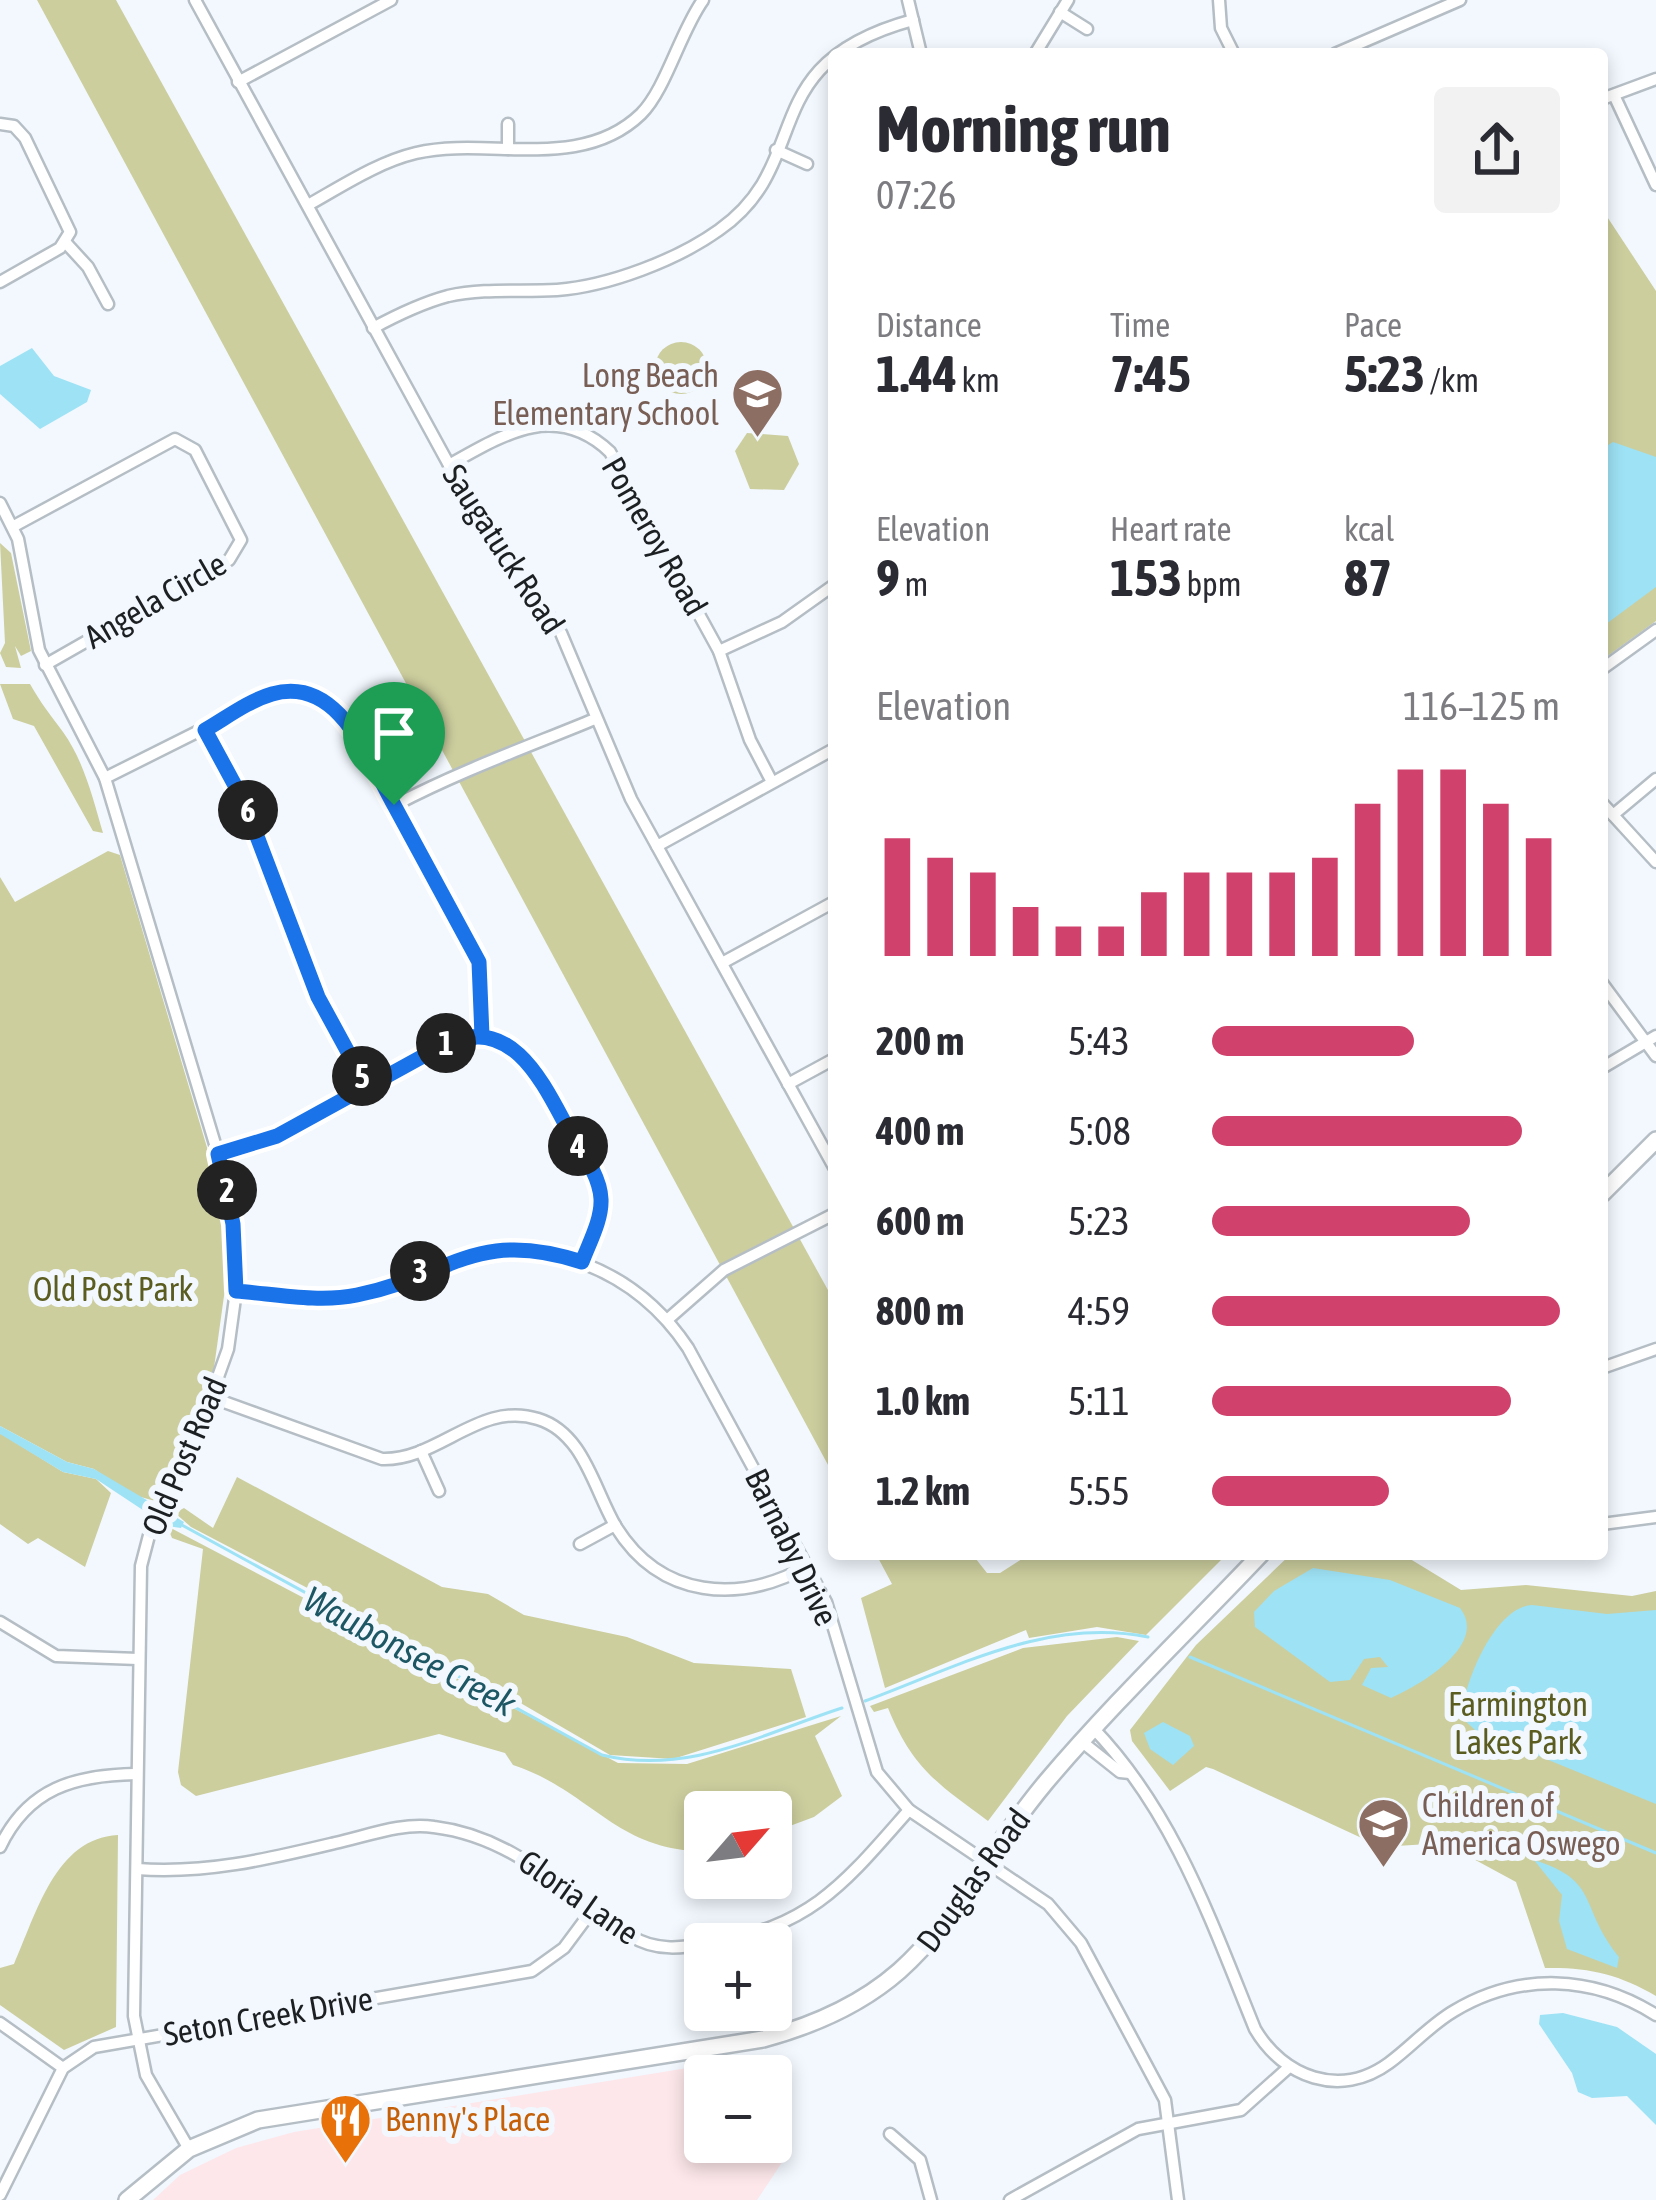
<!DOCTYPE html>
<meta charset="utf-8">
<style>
:root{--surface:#fff;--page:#f2f2f3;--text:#2b2b33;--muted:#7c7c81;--accent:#d0426c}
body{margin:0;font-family:"Asap Condensed",sans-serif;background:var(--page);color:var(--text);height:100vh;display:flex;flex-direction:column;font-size:45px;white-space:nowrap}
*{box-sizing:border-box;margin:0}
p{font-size:39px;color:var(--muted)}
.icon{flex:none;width:66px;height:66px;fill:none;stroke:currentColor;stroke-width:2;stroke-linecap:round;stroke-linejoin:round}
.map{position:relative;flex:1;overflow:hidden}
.sheet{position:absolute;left:828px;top:48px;width:780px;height:1512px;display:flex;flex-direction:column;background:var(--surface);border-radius:12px;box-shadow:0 6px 18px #0003}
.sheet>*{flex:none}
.needle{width:78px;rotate:62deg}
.buttons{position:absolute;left:684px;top:1791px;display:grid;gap:24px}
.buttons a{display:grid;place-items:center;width:108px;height:108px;border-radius:12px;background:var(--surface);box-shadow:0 6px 18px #0003;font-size:60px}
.pin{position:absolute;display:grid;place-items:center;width:102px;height:102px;color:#fff;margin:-123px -51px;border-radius:50% 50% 50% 0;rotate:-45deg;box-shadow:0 0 12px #0007}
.pin .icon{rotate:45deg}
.km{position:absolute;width:60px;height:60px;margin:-30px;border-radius:50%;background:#222;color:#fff;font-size:33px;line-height:60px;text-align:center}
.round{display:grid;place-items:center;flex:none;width:126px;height:126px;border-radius:12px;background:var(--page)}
.summary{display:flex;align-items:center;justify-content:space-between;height:204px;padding:0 48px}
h1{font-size:66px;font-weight:700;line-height:90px}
.figures{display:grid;grid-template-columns:repeat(3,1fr);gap:18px;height:204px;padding:12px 48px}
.figures div{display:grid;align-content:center}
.figures b{font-size:51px;font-weight:700}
.figures small{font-size:33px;font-weight:400}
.figures p{font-size:33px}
.chart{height:336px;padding:24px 48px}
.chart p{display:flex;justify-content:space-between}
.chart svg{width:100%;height:216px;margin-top:12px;stroke:var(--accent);stroke-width:6}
ul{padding:0 48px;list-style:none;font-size:39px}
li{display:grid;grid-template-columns:192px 144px 1fr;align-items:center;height:90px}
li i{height:30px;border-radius:15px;background:var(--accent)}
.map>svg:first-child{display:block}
.commercial{fill:#fde7ea}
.green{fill:#ccce9e}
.water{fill:#9ee2f5}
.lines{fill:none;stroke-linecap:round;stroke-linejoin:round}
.stream{stroke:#9ee2f5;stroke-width:3}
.street-casing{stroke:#b6bec5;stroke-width:15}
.secondary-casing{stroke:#b6bec5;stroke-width:20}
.street{stroke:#fff;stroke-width:10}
.secondary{stroke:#fff;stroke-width:15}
.route-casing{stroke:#fff;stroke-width:24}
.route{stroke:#1a73e8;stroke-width:15}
.labels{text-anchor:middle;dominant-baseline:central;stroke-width:12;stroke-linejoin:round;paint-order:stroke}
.education-label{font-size:33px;fill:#785e54;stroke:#f2f8fe;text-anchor:end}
.street-label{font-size:33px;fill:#1d2022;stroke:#f2f8fe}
.park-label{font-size:33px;fill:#5b5c1f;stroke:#f2f8fe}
.food-label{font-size:33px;fill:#c56008;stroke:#f2f8fe;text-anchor:start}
.water-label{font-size:36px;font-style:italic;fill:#1e5764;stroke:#f2f8fe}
</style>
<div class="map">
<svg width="1656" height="2200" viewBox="0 0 1656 2200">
<rect width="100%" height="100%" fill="#f2f8fe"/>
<polygon class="commercial" points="767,2055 770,2076 705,2076 705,2142 771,2142 771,2080 783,2161 757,2200 153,2200 180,2175 236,2148 294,2132"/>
<g class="green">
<polygon points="37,0 116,0 834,1301 834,1476"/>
<polygon points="1602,209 1656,291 1656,621 1602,660"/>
<circle cx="681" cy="368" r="26"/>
<polygon points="747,433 788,436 799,464 784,490 750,489 735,451"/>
<polygon points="0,543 11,553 31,651 21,656 15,646 21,668 6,667 0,653 5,643"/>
<path d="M 0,684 L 30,684 C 40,702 51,716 63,732 C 84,761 93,799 103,833 L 93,831 L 34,726 L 13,719 Z"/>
<polygon points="108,851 120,855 214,1171 229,1260 213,1375 155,1501 130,1494 94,1469 67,1462 0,1426 0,877 15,902"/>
<polygon points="0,1433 63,1472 96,1479 111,1493 85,1567 38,1538 28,1544 0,1524"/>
<polygon points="237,1477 442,1587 488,1594 524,1615 627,1637 694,1663 791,1669 806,1717 673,1759 610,1755 462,1669 191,1527 175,1513 184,1508 213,1528"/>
<path d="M 167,1526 L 618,1763 L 687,1764 L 841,1716 L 815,1736 L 842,1796 L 814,1817 L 771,1833 L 771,1812 L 705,1812 L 705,1851 C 617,1852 590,1790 513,1765 L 505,1753 L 439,1734 L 196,1796 L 181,1785 L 178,1772 L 203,1549 L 172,1538 Z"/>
<polygon points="876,1554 972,1554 987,1573 1000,1573 1030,1554 1227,1554 1146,1635 1097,1627 1029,1638 1026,1630 885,1688 861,1598 892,1584"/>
<path d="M 1291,1554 L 1402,1554 L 1461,1590 L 1526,1585 L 1632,1596 L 1656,1591 L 1656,1996 C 1619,1974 1587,1967 1545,1968 L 1516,1882 L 1444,1843 L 1381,1847 L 1213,1769 L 1206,1767 L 1170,1791 L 1132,1741 L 1130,1730 L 1196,1645 Z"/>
<path d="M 1117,1637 L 1139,1641 L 1067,1716 L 988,1821 C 937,1783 913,1769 888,1708 L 874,1712 L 870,1706 L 1023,1648 Z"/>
<path d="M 118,1835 L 116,2027 L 64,2050 L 0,2005 L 0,1968 L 14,1964 C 36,1915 55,1838 118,1835 Z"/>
</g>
<g class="water">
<polygon points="32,348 54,376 91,390 87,402 40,429 0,394 0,366"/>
<polygon points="1613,442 1656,457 1656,587 1602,627 1602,449"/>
<polygon points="0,1426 67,1462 94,1469 184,1522 181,1528 167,1526 96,1479 63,1472 0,1434"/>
<path d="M 1313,1568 L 1390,1580 L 1460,1608 C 1489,1645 1419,1686 1391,1698 L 1362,1685 L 1371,1668 L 1388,1667 L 1380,1657 L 1364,1659 L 1350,1680 L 1330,1682 L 1255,1627 L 1254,1612 L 1274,1591 Z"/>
<path d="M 1532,1605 L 1607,1614 L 1656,1610 L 1656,1804 L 1475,1730 L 1461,1717 C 1464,1684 1494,1607 1532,1605 Z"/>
<polygon points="1163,1722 1190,1736 1194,1746 1173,1765 1150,1749 1144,1733"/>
<path d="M 1534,1860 C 1601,1881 1578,1906 1619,1957 L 1617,1968 L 1567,1949 L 1559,1921 L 1562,1895 Z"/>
<polygon points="1563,2013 1617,2027 1656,2054 1656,2125 1627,2096 1592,2098 1578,2092 1572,2073 1539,2024 1540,2015"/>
</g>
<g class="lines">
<g class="stream">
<path d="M 180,1524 L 602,1755 C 688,1776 761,1734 842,1708"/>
<polyline points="1190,1657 1656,1853"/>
<path d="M 865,1701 C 957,1667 1048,1617 1148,1637"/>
</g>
<defs>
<g id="street">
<polyline points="195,0 466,496 561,633 631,799 834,1167"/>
<polyline points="908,0 921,54"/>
<polyline points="1219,0 1221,28 1234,54"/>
<polyline points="1060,12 1087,29"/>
<polyline points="1035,54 1068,0"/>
<polyline points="1335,54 1460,0"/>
<polyline points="238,82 391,0"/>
<polyline points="1614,95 1656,185"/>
<polyline points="1602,99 1656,79"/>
<polyline points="0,124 14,126 25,138 70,232 60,248 0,282"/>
<polyline points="508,149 508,124"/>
<polyline points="776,150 807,164"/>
<path d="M 308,205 C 342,186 378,162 416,153 C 488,136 580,173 641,114 C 666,89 680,32 703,0"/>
<polyline points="66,243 88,267 108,304"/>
<path d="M 373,328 C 397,315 422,303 448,296 C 484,288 521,292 557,290 C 609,286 677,260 719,230 C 817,161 751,64 913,20"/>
<path d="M 449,465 C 504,434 556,401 610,452 L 719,651 L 750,740 L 772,782"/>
<polyline points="0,503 18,539 39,650 105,778 218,1154 233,1224 236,1291 228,1349 196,1438 152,1524 141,1566 134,2016 146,2075 189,2149"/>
<polyline points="14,526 175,439 195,450 241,540 229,560 45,665"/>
<polyline points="719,651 782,622 834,585"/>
<polyline points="1602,669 1656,630"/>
<polyline points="205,730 245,802 318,997 367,1087"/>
<path d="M 105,778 L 275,693 C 306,689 329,700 348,724 L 473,949 L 483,977 L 482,1036"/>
<polyline points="1602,803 1656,862"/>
<path d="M 395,805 C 460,771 527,747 595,719"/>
<polyline points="1613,815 1656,779"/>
<polyline points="657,846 834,749"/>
<polyline points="722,963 834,902"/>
<polyline points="1602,983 1656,1056"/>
<polyline points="1602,1068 1656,1036"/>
<polyline points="788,1084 834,1059"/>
<polyline points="218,1154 277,1136 457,1038 495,1039 533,1067 595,1177 600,1208 582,1262"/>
<path d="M 236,1291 C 275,1294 318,1303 357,1295 C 390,1288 421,1269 453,1259 C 544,1232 636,1270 688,1348 L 826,1602 L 877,1772 L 909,1810 L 1048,1904 L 1081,1943 L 1165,2100 L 1178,2200"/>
<polyline points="667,1320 724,1270 834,1214"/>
<polyline points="1602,1368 1656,1349"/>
<path d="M 213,1398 L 382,1459 C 438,1461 480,1400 538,1419 C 584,1433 594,1490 616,1527 C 661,1599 739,1604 808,1566"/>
<polyline points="421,1451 439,1491"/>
<polyline points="1602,1524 1656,1517"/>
<polyline points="580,1544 615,1525"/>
<polyline points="0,1622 56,1656 138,1659"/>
<path d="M 1093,1728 C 1174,1812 1211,1921 1255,2029 C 1283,2077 1340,2099 1389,2063 C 1411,2047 1430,2025 1454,2011 C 1519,1972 1593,1975 1656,2015"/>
<polyline points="1081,1741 1120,1772 1130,1773"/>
<path d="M 0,1847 C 28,1788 75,1775 136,1774"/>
<path d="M 137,1869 C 207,1874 268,1859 335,1843 C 367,1836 402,1822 434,1827 C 516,1837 565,1894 631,1936 C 656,1952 683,1948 711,1943 C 812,1926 844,1884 909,1810"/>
<polyline points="0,2023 63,2068"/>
<polyline points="890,2134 920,2160 931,2200"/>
<polyline points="0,2195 63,2068 94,2047 532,1971 564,1948 593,1909"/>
<polyline points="1010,2200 1138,2129 1241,2110 1288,2068"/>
</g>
<g id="secondary">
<polyline points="1602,1194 1656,1140"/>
<path d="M 127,2200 L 189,2149 L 258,2120 L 763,2039 C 934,1993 946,1902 1046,1782 C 1114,1702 1189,1630 1261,1554"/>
</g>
</defs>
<use href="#street" class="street-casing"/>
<use href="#secondary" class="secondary-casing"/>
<use href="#street" class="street"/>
<use href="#secondary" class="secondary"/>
</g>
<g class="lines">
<defs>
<path id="route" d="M 394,805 L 479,962 L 482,1036 L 447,1043 L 367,1087 L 357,1092 L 277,1136 L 218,1154 L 233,1224 L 236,1291 C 275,1294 319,1303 357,1295 C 449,1277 475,1227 582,1262 C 589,1243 602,1220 601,1199 C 600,1175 581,1151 569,1131 C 543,1083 513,1015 447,1043 L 367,1087 L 318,997 L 244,802 L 205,730 C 226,718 248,701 272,694 C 339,675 368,759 394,805"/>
</defs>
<use href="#route" class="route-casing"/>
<use href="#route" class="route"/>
</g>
<defs>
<symbol id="school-pin" viewBox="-11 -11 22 30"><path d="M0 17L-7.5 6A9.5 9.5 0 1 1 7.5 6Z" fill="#8d6e63" stroke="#f2f8fe"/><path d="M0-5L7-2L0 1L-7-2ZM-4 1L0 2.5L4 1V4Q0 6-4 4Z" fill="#fff"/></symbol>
<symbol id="restaurant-pin" viewBox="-11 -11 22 30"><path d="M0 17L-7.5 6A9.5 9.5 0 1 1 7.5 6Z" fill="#e8710a" stroke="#f2f8fe"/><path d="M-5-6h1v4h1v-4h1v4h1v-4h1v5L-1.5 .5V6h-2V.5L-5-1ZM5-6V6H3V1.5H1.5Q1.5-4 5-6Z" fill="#fff"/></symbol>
</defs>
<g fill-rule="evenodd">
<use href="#school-pin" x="728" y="364" width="59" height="81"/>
<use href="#school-pin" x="1354" y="1794" width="59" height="81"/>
<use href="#restaurant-pin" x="316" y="2090" width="59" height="81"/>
</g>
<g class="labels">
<g class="education-label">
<text x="719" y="375">Long Beach<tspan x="719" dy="38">Elementary School</tspan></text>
<text x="1422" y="1805" text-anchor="start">Children of<tspan x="1422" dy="38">America Oswego</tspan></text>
</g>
<g class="street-label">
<text transform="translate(655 536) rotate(60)">Pomeroy Road</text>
<text transform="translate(504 549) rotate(57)">Saugatuck Road</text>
<text transform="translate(155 600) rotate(-30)">Angela Circle</text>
<text transform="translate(184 1456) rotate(-67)">Old Post Road</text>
<text transform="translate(792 1547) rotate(64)">Barnaby Drive</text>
<text transform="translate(973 1880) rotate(-54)">Douglas Road</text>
<text transform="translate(579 1897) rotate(35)">Gloria Lane</text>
<text transform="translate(268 2016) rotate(-10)">Seton Creek Drive</text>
</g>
<g class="park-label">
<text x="113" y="1289">Old Post Park</text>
<text x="1518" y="1704">Farmington<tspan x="1518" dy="38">Lakes Park</tspan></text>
</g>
<g class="food-label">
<text x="385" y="2119">Benny's Place</text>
</g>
<g class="water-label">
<text transform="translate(410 1651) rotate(28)">Waubonsee Creek</text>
</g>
</g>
</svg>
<div class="buttons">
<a><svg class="needle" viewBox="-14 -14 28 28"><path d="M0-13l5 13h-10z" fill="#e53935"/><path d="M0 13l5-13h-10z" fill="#7c7c81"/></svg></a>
<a>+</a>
<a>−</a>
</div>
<div class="pin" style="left:394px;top:805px;background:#1e9e55"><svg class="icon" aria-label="arrive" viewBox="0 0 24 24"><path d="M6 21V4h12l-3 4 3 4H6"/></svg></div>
<b class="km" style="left:446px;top:1043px">1</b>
<b class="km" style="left:227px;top:1190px">2</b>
<b class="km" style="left:420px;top:1271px">3</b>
<b class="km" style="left:578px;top:1146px">4</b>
<b class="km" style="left:362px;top:1076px">5</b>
<b class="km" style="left:248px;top:810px">6</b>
<section class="sheet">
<div class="summary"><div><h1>Morning run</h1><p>07:26</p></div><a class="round"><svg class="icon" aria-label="share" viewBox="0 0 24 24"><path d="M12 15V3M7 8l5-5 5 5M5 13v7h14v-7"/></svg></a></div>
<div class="figures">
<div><p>Distance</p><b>1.44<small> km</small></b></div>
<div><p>Time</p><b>7:45</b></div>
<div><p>Pace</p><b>5:23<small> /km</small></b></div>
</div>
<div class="figures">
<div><p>Elevation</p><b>9<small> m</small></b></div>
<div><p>Heart rate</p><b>153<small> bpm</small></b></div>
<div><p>kcal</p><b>87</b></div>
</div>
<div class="chart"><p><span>Elevation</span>116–125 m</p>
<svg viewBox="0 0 160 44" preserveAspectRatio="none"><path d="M5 44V20M15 44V24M25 44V27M35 44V34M45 44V38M55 44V38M65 44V31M75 44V27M85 44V27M95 44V27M105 44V24M115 44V13M125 44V6M135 44V6M145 44V13M155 44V20"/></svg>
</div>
<ul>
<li><b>200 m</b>5:43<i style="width:58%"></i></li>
<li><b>400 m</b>5:08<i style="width:89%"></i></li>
<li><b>600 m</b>5:23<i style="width:74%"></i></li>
<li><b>800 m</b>4:59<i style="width:100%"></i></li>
<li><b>1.0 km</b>5:11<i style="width:86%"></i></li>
<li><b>1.2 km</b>5:55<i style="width:51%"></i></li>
</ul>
</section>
</div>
